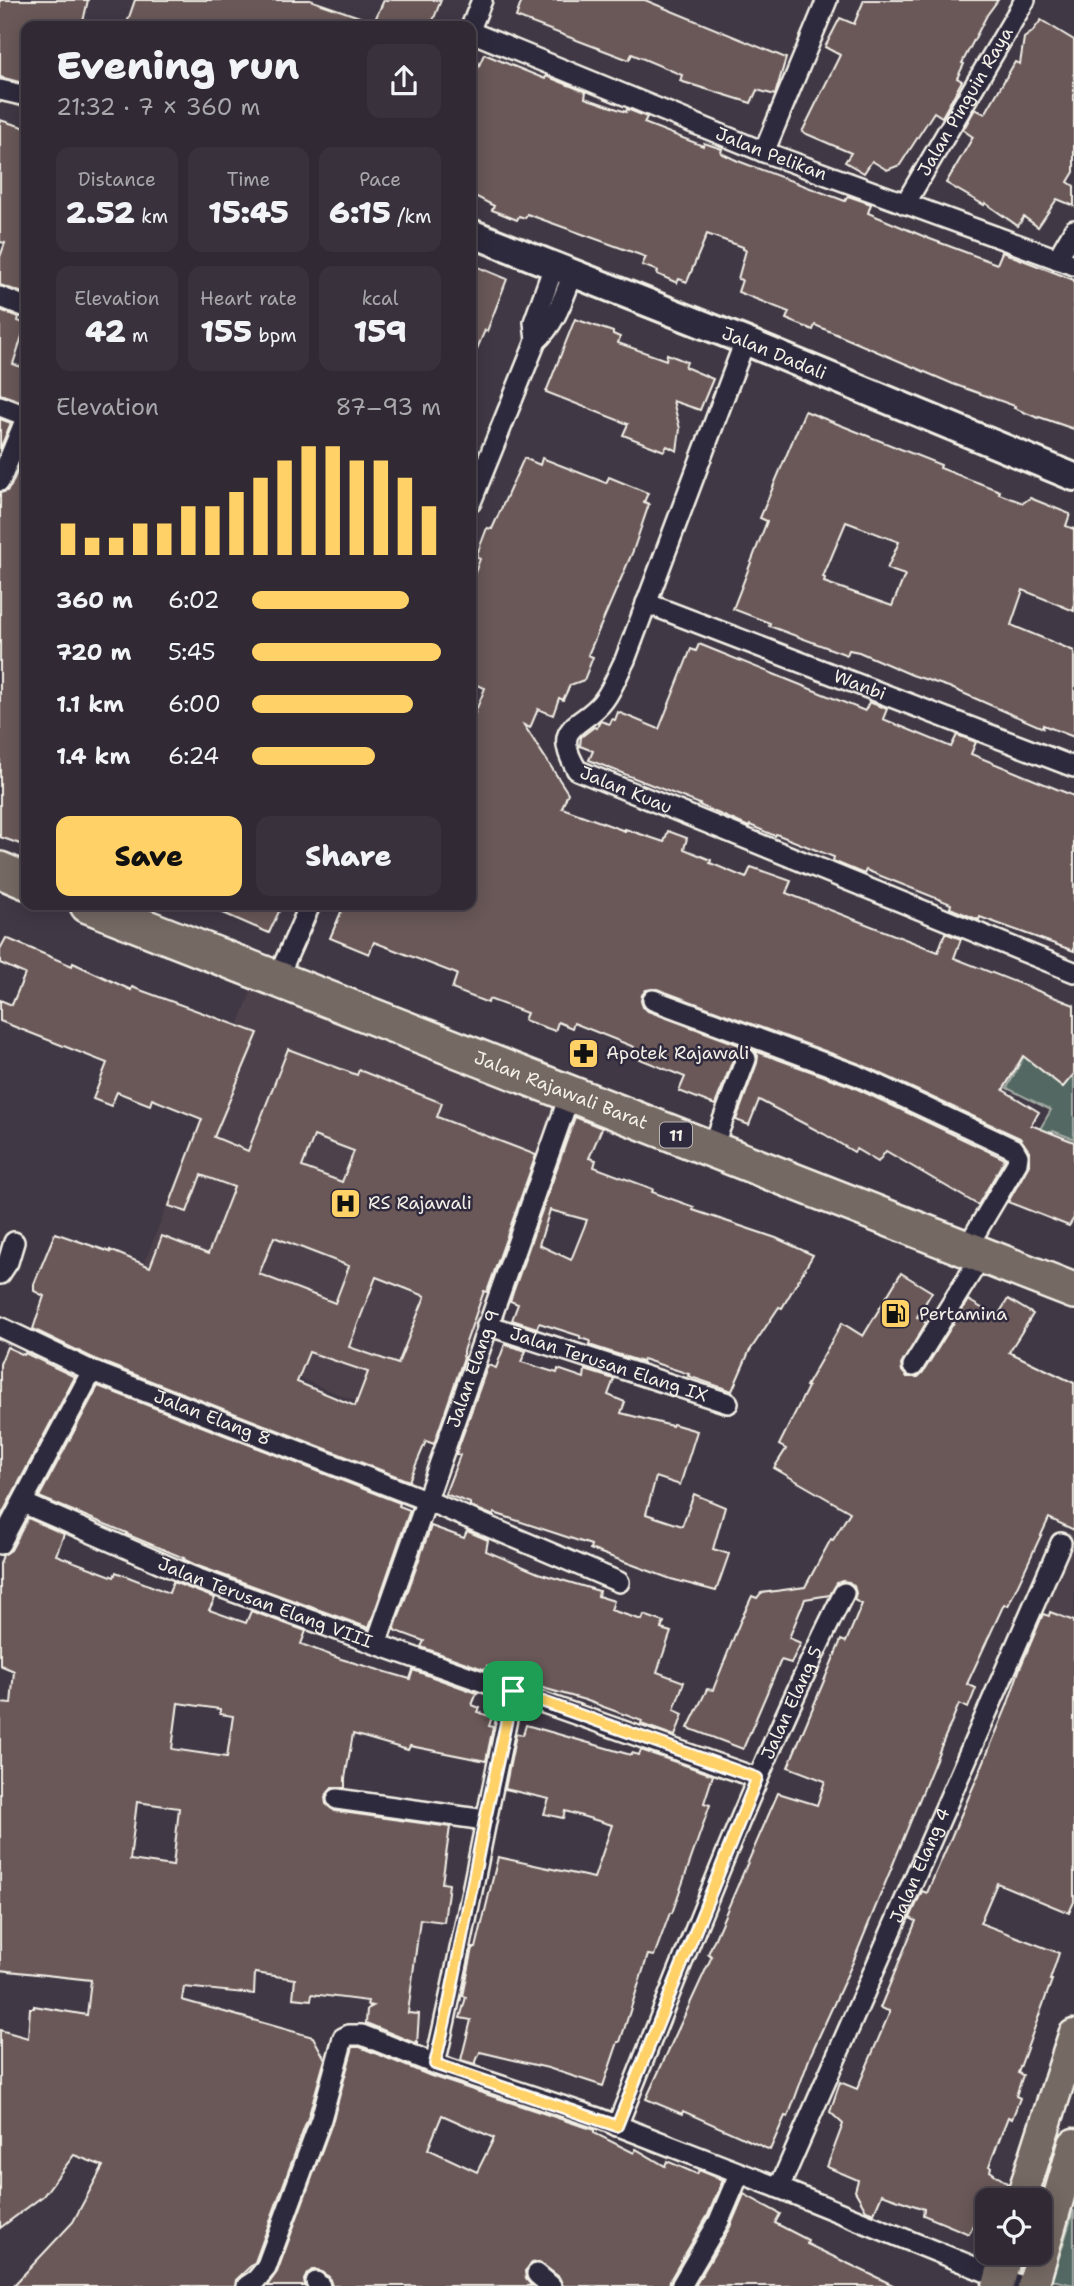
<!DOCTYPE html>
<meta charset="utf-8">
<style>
:root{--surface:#312a34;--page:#39323c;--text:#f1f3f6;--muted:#a8a7ac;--line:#4c464f;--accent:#ffd166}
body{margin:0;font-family:"Shantell Sans",sans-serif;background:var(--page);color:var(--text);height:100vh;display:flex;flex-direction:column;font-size:26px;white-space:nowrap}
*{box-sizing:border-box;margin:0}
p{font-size:23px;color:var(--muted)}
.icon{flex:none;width:38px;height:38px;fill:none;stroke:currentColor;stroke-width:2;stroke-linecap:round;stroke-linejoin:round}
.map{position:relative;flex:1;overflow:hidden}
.details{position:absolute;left:21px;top:21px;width:455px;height:889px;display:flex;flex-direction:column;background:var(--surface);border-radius:14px;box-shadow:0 4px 18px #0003,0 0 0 2px var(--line)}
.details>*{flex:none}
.fabs{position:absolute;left:975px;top:2188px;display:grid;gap:14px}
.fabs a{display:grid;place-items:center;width:77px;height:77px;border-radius:14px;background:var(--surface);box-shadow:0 4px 18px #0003,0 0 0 2px var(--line);font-size:35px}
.pin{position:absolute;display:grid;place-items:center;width:60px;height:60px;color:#fff;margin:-30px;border-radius:14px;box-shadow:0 4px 10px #0006}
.round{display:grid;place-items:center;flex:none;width:74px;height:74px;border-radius:14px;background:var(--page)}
.head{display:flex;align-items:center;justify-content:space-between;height:119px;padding:0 35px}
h1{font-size:38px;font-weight:800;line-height:52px}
.metrics{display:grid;grid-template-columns:repeat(3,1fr);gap:10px;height:119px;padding:7px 35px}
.metrics div{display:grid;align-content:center;border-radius:14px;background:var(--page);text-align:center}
.metrics b{font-size:30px;font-weight:800}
.metrics small{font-size:19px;font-weight:400}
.metrics p{font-size:19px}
.chart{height:196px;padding:14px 35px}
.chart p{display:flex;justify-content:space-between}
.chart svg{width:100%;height:126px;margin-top:7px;stroke:var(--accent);stroke-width:6}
.action{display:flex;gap:14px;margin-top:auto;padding:14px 35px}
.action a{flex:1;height:80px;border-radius:14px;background:var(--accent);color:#111;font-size:28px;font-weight:800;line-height:80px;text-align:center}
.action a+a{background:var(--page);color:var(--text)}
ul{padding:0 35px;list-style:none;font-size:23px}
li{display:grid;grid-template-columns:112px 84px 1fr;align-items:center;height:52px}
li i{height:18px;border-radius:9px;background:var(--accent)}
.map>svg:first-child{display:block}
.built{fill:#4e424b}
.green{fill:#536862;stroke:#a4aca5;stroke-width:2}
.building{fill:#6b5859;stroke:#f4f1e8;stroke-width:2;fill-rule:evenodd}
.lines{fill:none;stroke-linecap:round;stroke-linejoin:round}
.street-casing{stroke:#f4f1e8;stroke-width:24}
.secondary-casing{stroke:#f4f1e8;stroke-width:32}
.primary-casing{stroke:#f4f1e8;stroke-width:35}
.highway-casing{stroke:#f4f1e8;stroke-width:40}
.street{stroke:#2f2a3d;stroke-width:19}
.secondary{stroke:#2f2a3d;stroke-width:26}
.primary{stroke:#756964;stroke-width:30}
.highway{stroke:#756964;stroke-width:35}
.route-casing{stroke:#fff;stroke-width:14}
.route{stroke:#ffd166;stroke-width:9}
.labels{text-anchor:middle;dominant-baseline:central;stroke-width:5;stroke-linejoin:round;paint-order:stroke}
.shield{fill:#2f2a3d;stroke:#b9b5b5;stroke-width:2}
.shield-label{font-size:16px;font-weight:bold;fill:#f4f1e8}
.street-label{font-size:18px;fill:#f4f1e8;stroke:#2f2a3d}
.poi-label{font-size:18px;fill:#f4f1e8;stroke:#2f2a3d;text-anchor:start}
</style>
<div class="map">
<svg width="1074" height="2286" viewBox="0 0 1074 2286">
<rect width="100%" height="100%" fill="#413845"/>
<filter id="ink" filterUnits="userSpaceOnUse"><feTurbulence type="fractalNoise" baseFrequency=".0143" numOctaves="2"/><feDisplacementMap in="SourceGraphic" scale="14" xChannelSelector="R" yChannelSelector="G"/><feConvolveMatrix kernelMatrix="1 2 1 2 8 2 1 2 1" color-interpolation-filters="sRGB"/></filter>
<g filter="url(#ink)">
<g class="built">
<polygon points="256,980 557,1098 442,1437 127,1307"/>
<polygon points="1074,1525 1074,1620 1041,1607"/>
</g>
<g class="green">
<polygon points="1035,1035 1074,1052 1074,1139 1053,1131 1040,1153 1029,1148 1051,1110 1007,1088"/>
<polygon points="1074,2210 1074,2285 1052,2280"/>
</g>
<g class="building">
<polygon points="0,0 88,0 82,26 26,26 26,71 23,83 0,77"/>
<polygon points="135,0 310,0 374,22 384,0 441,0 431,26 126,26"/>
<polygon points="522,0 645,0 786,58 775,95 757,90 751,103 680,81 682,75 632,54 629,60 516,17"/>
<polygon points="864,0 998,0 987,15 962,63 964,64 957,78 962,81 942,117 934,112 900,165 887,170 872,161 864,173 845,162 851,153 802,132 840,55 825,47 840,18 854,24"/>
<polygon points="1041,20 1074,40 1074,172 1068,182 1074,186 1074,206 1057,199 1038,227 1024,217 1018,226 985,203 984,205 946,183 973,137 963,130 975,109 985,114 1015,62 1020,64 1024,38 1032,32"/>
<polygon points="484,54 545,79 546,76 586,92 585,98 626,112 627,109 647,117 644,123 703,146 704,143 722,149 721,153 738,161 845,201 848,196 871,204 868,213 930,239 997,264 1002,252 1074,280 1074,429 1039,417 1038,418 1014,408 1015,406 953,384 815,325 813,330 786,319 789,312 738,292 742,280 738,279 746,250 743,249 743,247 707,234 687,282 679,279 677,283 657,274 658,271 642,265 646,257 527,214 525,218 519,216 517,220 492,210 494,206 471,194 471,84"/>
<polygon points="0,120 26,128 26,294 0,285 0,257 5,243 0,242"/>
<polygon points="471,264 507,279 487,331 485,330 471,363"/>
<polygon points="0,310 19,317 18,321 26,324 13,364 26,369 26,403 0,394"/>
<polygon points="575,319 613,332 613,334 620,337 618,343 666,360 667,354 687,362 685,367 713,379 700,410 673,401 680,429 677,451 667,446 664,451 623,435 628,424 546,392"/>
<path d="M 805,411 L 941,465 L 940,468 L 1000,491 L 999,494 L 1023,503 L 1030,498 L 1070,514 L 1066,526 L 1074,529 L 1074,611 L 1023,590 L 1011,625 L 1074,651 L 1074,737 L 1043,725 L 1043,728 L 949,687 L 912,675 L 859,652 L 849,650 L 847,655 L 769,626 L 770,623 L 733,609 L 767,521 L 760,518 ZM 846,522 L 899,542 L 887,569 L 905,575 L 892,606 L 824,582 L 825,578 L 823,577 Z"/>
<polygon points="0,419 11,423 0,449"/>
<polygon points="26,450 26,846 0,837 0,493 7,491 11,486"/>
<polygon points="524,458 540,465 542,458 606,483 609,477 648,493 644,502 649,504 633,551 588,655 593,657 584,680 570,685 563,700 559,698 553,715 538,709 530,728 524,725 568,793 562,808 625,831 625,829 664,842 668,831 687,838 684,849 711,860 710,863 746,878 751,867 791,881 786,893 938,952 945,933 961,939 954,958 1074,1005 1074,1074 1063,1087 1023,1056 1003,1090 1039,1112 1031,1125 1074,1142 1074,1218 1069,1226 1008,1202 1029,1165 1029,1151 1020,1138 860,1064 657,989 646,990 642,995 641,1001 643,1007 648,1011 745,1047 739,1049 735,1055 715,1105 679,1091 685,1077 630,1055 634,1047 574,1023 572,1028 558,1022 555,1031 524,1020 527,1013 489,999 488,1003 452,989 457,974 374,942 369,954 330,938 344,905 471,905 471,723 485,688 471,683 471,591 474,584 471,583 480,559 476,557 487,528 492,529"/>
<polygon points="699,644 865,711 869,702 887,709 883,719 951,747 957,735 976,742 971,754 1074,796 1074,951 980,917 979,920 950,908 951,904 866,870 864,874 833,861 834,857 776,834 775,836 750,825 749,827 699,805 700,804 589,760 593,751 580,746 581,737 594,727 597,728 600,721 610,724 612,719 615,720 618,712 659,729 691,649 696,651"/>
<polygon points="205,905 282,905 269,933"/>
<path d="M 6,938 L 72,966 L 73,963 L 131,990 L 132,987 L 258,1033 L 214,1137 L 248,1151 L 288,1049 L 357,1075 L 359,1070 L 442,1103 L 437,1117 L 536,1155 L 487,1292 L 484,1291 L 463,1351 L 463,1356 L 464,1357 L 434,1444 L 426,1441 L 409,1481 L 97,1360 L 33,1329 L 44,1296 L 34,1291 L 34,1284 L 55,1233 L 110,1252 L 110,1250 L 150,1267 L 162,1236 L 208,1254 L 234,1187 L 201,1175 L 187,1212 L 169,1206 L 202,1119 L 152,1099 L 150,1105 L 117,1092 L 111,1106 L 93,1099 L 107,1063 L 0,1021 L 0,1000 L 12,1005 L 25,974 L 0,963 L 0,949 ZM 314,1136 L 354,1151 L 342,1182 L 302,1167 ZM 274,1237 L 349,1266 L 335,1303 L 259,1274 ZM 376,1277 L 425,1296 L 398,1364 L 349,1347 ZM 309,1352 L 368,1372 L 355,1406 L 297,1382 Z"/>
<polygon points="755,1051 851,1086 1005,1159 978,1205 886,1151 878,1162 856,1149 854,1152 824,1134 759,1100 749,1125 736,1120 757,1063 758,1056"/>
<path d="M 575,1117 L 602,1128 L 589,1158 L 596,1160 L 594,1167 L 653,1189 L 652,1192 L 694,1207 L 693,1210 L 776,1238 L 813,1255 L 782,1308 L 779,1307 L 749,1352 L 732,1391 L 688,1376 L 689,1374 L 643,1359 L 642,1362 L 589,1345 L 590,1341 L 580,1338 L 580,1336 L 539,1323 L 537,1328 L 512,1320 L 518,1304 L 510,1301 ZM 550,1210 L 587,1220 L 571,1260 L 539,1245 Z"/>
<polygon points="901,1273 932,1292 917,1317 926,1323 901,1365 902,1371 907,1377 918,1377 923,1372 968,1300 997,1317 1008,1299 1033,1314 1009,1352 1074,1383 1074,1530 1049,1518 1008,1606 1004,1604 967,1684 976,1688 968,1708 959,1704 945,1737 853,1962 811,2054 788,2117 785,2116 770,2150 683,2111 682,2114 646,2099 712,1956 708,1954 778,1793 817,1805 825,1781 788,1767 841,1640 846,1642 862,1604 854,1600 856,1593 854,1586 849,1582 842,1581 837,1583 830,1595 805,1599 789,1638 801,1643 791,1663 781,1660 743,1749 688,1728 707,1689 713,1690 740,1622 752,1596 757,1598 761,1593 805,1587 831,1539 833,1540 850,1512 774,1468 786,1449 779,1445 808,1387 806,1386 842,1323 863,1336"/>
<polygon points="505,1344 526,1351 521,1362 557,1373 558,1369 584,1378 585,1370 614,1379 608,1395 625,1402 621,1413 672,1426 673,1424 697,1431 680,1485 656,1477 646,1514 682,1526 694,1494 725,1507 713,1549 729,1554 716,1591 671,1579 590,1549 591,1545 494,1513 494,1516 470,1506 470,1503 445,1494 460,1455 456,1454 488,1365 496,1368"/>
<polygon points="7,1347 24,1355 25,1353 75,1377 0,1518 0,1364"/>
<polygon points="98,1386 400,1503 399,1506 410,1510 369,1628 198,1566 183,1559 184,1558 126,1534 127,1533 39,1497"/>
<path d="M 28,1518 L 64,1534 L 56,1555 L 114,1577 L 116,1572 L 169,1593 L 173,1582 L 215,1598 L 209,1610 L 246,1623 L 251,1611 L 306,1631 L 301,1644 L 341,1659 L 410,1679 L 413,1670 L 477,1693 L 472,1705 L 480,1708 L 478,1712 L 492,1717 L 489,1726 L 493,1727 L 486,1761 L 410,1746 L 408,1750 L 353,1734 L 345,1778 L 345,1788 L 332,1788 L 325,1797 L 326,1804 L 335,1811 L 450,1827 L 442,1883 L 449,1884 L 444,1922 L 420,1919 L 408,2013 L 419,2014 L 417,2044 L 366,2023 L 367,2009 L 373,2006 L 367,2005 L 368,2001 L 312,1994 L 311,2000 L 293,1998 L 295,1979 L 255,1973 L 254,1994 L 184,1987 L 182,2000 L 313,2037 L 325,2059 L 309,2115 L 255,2262 L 236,2280 L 235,2286 L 13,2286 L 73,2222 L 103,2166 L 74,2155 L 43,2196 L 0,2228 L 0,2030 L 28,2038 L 30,2008 L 34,2008 L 34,2006 L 87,2015 L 91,1980 L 0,1970 L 0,1703 L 11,1704 L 14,1671 L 0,1665 L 0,1564 L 3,1555 L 11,1550 ZM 178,1703 L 220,1709 L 220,1714 L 233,1716 L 227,1757 L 172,1749 ZM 137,1802 L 179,1808 L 173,1866 L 130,1860 Z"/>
<polygon points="431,1526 464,1538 467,1531 488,1540 486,1551 538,1573 599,1591 598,1596 614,1601 611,1610 642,1620 644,1615 664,1622 661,1629 671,1632 657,1672 684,1682 674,1710 683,1714 675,1736 641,1724 642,1721 585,1700 529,1684 487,1666 486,1670 421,1647 424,1641 394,1630"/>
<polygon points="1050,1612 1074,1621 1074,1902 1069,1913 997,1883 980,1923 1059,1953 1050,1980 1052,1980 1018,2073 1023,2075 1016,2096 1020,2098 1012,2119 1008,2117 989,2166 991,2167 990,2171 1007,2183 1002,2196 987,2194 969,2234 923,2215 924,2209 882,2194 874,2213 866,2210 855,2191 858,2180 827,2167 843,2124 830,2112 840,2082 857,2089 889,2014 889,2011 880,2008 916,1921 910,1918 922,1891 927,1893 977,1778 1007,1706 1020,1668 1043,1614 1049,1616"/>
<polygon points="526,1725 631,1755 632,1753 639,1755 641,1750 713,1775 704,1803 710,1805 672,1913 670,1913 654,1956 648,1955 620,2042 618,2042 603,2086 548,2068 480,2052 475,2064 461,2060 471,2020 460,2018 466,1997 463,1996 473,1948 476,1948 498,1857 594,1878 612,1825 565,1811 563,1818 544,1814 549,1799 505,1789 516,1734 523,1735"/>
<path d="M 353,2047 L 360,2047 L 431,2076 L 594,2130 L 594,2133 L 634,2153 L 636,2149 L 665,2166 L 667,2161 L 697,2174 L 699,2170 L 723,2180 L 708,2215 L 670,2280 L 669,2286 L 563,2286 L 559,2277 L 539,2262 L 532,2263 L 525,2271 L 526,2279 L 532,2286 L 332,2286 L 329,2277 L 318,2270 L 312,2270 L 307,2274 L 304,2280 L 305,2286 L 267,2286 L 277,2272 L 332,2123 ZM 442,2115 L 494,2138 L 477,2172 L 428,2149 Z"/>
<polygon points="744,2194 780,2214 775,2223 808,2240 807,2244 895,2286 695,2286 730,2227"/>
</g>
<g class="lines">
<defs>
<g id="street">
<polyline points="471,27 482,0"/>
<path id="s1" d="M 471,32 L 764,152 L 1074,265"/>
<polyline points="0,90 26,96"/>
<polyline points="764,152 827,0"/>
<path id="s2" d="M 905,204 L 1025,0"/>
<polyline points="1057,259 1074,230"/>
<polyline points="0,297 26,307"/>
<polyline points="536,341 534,322 554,266"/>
<path id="s3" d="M 745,341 L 625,660 C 618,673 613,688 604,700 C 584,728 549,723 577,770 L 1074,972"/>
<polyline points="0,406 26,416"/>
<polyline points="0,481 26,418"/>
<path d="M 471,502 L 536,341 C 556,323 563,298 573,274"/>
<path id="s4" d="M 646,603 L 1074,767"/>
<polyline points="277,979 310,905"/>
<polyline points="653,1000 856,1075 1014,1149 1018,1156 1017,1163 966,1249"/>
<polyline points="712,1149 746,1059"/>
<polyline points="0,1274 8,1262 14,1242"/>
<path id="s5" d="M 487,1325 L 728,1403"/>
<path id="s6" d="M 0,1327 L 92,1371 L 428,1501 L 619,1582"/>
<polyline points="913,1366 982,1255"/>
<path id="s7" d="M 23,1503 L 193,1577 L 376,1644 L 757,1778"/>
<polyline points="0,1544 92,1371"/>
<path id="s8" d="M 376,1644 L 570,1094"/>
<polyline points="337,1799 485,1820"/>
<path d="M 435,2064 C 464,1940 486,1815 513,1691"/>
<path id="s9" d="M 617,2126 C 689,1947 757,1765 844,1593"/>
<path id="s10" d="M 779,2188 L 1061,1543"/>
<polyline points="537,2274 551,2286"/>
<polyline points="316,2282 320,2286"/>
<polyline points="247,2286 256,2280 266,2268 321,2119 343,2038 349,2035 362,2035 435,2064 598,2118 779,2188 1021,2286"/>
<polyline points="681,2286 719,2221 739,2174"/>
</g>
<g id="secondary">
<path id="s11" d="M 471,233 L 745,341 L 1074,477"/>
</g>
<g id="primary">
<polyline points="1021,2200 1074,2035"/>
<polyline points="998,2286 1007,2252"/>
<polyline points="1033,2286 1074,2144"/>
</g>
<g id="highway">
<polyline points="0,870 26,881"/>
<path id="s12" d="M 88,905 L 1074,1291"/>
</g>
</defs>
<use href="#street" class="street-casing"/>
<use href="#secondary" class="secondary-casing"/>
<use href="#primary" class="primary-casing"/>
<use href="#highway" class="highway-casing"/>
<use href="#street" class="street"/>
<use href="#secondary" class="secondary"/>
<use href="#primary" class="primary"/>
<use href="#highway" class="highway"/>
</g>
</g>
<g class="lines" filter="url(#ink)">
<defs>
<polygon id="route" points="513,1691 757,1778 617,2126 435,2064 449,2003 485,1820"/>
</defs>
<use href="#route" class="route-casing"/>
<use href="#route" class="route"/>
</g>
<defs>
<symbol id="pharmacy-square" viewBox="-11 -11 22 22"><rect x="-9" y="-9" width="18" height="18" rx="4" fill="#ffd166" stroke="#2f2a3d"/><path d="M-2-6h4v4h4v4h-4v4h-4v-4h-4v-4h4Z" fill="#111"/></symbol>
<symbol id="hospital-square" viewBox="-11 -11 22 22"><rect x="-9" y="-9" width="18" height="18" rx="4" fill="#ffd166" stroke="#2f2a3d"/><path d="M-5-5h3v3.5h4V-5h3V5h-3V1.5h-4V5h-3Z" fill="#111"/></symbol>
<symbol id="fuel-square" viewBox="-11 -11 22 22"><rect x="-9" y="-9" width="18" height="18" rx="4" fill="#ffd166" stroke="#2f2a3d"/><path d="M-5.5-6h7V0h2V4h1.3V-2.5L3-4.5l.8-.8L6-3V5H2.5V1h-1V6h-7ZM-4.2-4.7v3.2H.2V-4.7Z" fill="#111"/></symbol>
</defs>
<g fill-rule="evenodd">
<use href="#pharmacy-square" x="566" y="1036" width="35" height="35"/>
<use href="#hospital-square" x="328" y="1186" width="35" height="35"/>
<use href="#fuel-square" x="878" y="1296" width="35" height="35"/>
</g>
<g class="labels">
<rect class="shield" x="660" y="1122.5" width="32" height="25" rx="5"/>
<g class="shield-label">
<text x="676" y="1135">11</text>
</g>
<g class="street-label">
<text stroke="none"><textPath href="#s2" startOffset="119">Jalan Pinguin Raya</textPath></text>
<text stroke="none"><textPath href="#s1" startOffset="324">Jalan Pelikan</textPath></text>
<text stroke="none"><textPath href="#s11" startOffset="326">Jalan Dadali</textPath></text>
<text stroke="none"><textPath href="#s4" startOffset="229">Wanbi</textPath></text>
<text stroke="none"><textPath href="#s3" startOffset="527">Jalan Kuau</textPath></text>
<text stroke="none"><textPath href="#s12" startOffset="508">Jalan Rajawali Barat</textPath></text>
<text stroke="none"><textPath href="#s5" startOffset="128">Jalan Terusan Elang IX</textPath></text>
<text stroke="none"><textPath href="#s8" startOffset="292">Jalan Elang 9</textPath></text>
<text stroke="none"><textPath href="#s6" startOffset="231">Jalan Elang 8</textPath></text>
<text stroke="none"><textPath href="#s7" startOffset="262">Jalan Terusan Elang VIII</textPath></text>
<text stroke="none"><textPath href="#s9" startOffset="458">Jalan Elang 5</textPath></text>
<text stroke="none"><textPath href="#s10" startOffset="352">Jalan Elang 4</textPath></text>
</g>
<g class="poi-label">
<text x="606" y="1053">Apotek Rajawali</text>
<text x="368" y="1203">RS Rajawali</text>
<text x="919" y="1314">Pertamina</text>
</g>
</g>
</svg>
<div class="fabs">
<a><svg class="icon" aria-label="locate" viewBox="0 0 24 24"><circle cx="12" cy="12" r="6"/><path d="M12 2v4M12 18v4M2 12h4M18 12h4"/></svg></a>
</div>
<div class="pin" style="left:513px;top:1691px;background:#1e9e55"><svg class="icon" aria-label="arrive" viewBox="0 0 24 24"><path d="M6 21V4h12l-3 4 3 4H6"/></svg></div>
<section class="details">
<div class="head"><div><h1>Evening run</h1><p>21:32 · 7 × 360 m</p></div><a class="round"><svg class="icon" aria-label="share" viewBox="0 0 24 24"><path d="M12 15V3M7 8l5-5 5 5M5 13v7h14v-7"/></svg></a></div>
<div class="metrics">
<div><p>Distance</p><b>2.52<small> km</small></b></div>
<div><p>Time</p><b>15:45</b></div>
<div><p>Pace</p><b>6:15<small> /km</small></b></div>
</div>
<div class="metrics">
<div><p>Elevation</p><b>42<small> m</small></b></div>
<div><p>Heart rate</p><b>155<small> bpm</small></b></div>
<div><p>kcal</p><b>159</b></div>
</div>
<div class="chart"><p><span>Elevation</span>87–93 m</p>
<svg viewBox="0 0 160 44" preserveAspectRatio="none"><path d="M5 44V33M15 44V38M25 44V38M35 44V33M45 44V33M55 44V27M65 44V27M75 44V22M85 44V17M95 44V11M105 44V6M115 44V6M125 44V11M135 44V11M145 44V17M155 44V27"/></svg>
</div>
<ul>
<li><b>360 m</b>6:02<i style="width:83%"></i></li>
<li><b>720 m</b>5:45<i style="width:100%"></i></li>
<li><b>1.1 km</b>6:00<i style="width:85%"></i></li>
<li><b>1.4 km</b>6:24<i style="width:65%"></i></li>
</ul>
<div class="action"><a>Save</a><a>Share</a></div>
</section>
</div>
